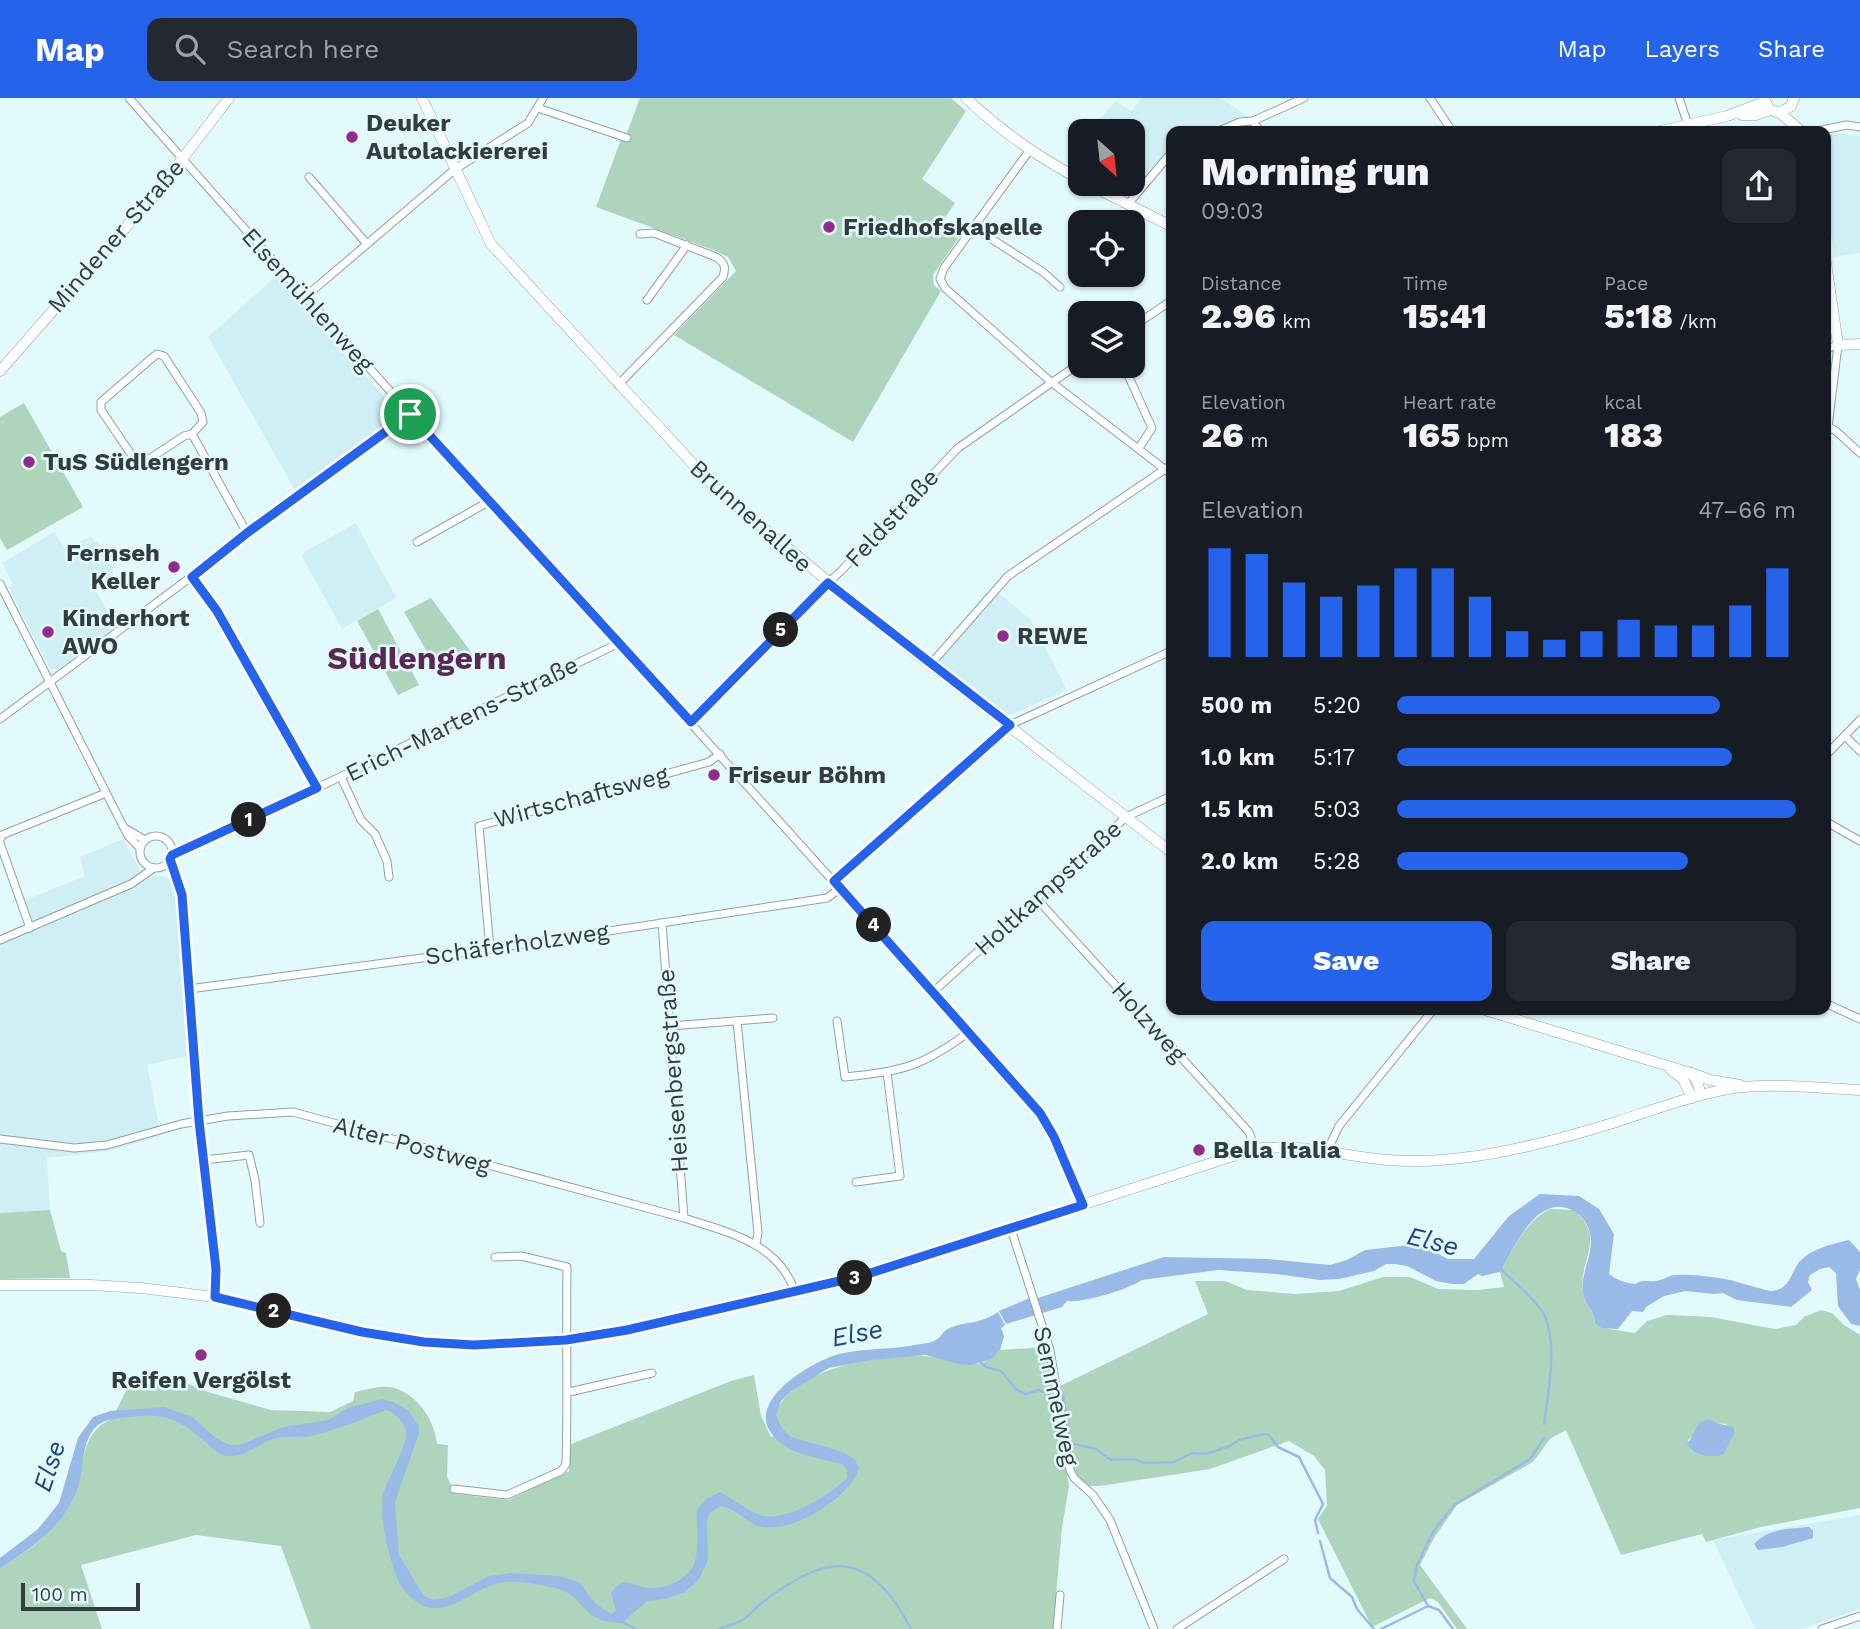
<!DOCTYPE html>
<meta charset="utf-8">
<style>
:root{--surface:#171b24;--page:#242831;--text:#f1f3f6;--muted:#9ea1a6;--accent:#2563eb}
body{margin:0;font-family:"Work Sans",sans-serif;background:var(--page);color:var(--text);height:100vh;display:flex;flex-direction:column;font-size:26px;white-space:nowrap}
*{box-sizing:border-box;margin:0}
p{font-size:23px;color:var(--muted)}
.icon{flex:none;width:38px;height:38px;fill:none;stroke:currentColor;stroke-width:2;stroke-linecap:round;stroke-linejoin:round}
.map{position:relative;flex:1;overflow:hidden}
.panel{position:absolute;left:1166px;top:28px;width:665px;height:889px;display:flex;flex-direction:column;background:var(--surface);border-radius:14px;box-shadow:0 2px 5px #0004}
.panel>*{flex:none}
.needle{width:46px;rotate:153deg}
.controls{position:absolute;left:1068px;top:21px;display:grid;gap:14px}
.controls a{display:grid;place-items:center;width:77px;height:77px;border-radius:14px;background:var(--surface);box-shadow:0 2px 5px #0004;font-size:35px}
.scale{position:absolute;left:21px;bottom:18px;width:119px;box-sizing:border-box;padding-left:7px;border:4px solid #333c3e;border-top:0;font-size:19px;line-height:24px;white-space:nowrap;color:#333c3e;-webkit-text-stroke:5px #e3fafd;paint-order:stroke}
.pin{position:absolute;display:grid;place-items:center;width:60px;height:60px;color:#fff;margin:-30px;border:4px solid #fff;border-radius:50%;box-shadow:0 2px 7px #0007}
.km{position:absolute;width:35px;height:35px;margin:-18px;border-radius:50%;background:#222;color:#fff;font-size:19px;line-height:35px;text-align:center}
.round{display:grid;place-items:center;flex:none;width:74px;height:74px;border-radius:14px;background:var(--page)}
.summary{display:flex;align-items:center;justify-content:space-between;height:119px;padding:0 35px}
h1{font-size:38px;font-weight:800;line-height:52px}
.metrics{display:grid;grid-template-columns:repeat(3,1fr);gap:10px;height:119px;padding:7px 35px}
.metrics div{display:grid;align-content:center}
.metrics b{font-size:35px;font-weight:800}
.metrics small{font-size:19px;font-weight:400}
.metrics p{font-size:19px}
.chart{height:196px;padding:14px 35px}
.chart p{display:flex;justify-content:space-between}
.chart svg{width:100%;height:126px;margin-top:7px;stroke:var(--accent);stroke-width:6}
.cta{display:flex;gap:14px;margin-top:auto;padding:14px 35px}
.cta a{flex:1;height:80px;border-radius:14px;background:var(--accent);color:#fff;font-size:28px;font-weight:800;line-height:80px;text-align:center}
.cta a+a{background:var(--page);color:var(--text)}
ul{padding:0 35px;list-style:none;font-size:23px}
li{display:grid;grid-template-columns:112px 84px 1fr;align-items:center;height:52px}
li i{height:18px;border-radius:9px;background:var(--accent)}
header{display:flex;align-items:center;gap:42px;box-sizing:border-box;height:98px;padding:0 35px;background:var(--accent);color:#fff}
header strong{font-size:33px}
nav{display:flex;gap:38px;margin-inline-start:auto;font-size:24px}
.search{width:490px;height:63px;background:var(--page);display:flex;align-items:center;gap:18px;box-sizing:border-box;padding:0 24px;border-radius:14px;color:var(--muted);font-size:26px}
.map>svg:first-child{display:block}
.built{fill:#d0eff4}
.green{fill:#aed4bc;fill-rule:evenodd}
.water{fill:#99bae7}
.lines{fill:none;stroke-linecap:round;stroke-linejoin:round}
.stream{stroke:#99bae7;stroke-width:2.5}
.street-casing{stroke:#8ca2a5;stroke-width:9}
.secondary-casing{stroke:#8ca2a5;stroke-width:11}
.street{stroke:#fff;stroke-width:7}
.secondary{stroke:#fff;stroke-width:10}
.route-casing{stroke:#fff;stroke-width:14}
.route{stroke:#2563eb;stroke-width:9}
.poi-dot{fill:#932b8f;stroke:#e3fafd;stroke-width:2.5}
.labels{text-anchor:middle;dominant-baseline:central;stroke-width:5;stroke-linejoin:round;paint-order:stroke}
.poi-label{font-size:24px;font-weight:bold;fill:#333c3e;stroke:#e3fafd;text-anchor:start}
.street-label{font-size:24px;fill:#333c3e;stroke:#e3fafd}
.water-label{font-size:26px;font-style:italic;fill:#1c477e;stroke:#e3fafd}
.district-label{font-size:32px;font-weight:bold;fill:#5a2757;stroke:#e3fafd}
</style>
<header>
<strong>Map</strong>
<div class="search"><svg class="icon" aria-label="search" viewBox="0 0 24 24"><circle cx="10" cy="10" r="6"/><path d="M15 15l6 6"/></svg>Search here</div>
<nav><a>Map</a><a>Layers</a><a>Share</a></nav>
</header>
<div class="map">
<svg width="1860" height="1531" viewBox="0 0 1860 1531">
<rect width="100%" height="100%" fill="#e3fafd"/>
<g class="built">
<polygon points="1141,0 1221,0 1248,19 1213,33 1171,33 1171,51 1132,95 1125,99 1098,86 1132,86 1132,33 1089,33 1116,3 1131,14"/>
<polygon points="1833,35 1860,38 1860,155 1835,159 1825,99 1825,40"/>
<polygon points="276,178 398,315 397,322 296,394 208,239"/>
<polygon points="356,425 396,500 342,531 302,459 306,453"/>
<polygon points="54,434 65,451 91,438 95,444 98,443 113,469 113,480 95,492 117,528 58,571 50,571 9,489 13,487 2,465"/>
<polygon points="997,494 1031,522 1067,592 1006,619 937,563"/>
<polygon points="123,741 146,783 154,778 163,778 170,782 175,789 188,958 147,967 161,1038 109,1053 47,1060 50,1112 0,1115 0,839 23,830 24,824 18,805 85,778 80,759"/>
<polygon points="1860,1417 1860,1511 1801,1531 1755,1531 1713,1442"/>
</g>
<g class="green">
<polygon points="640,0 951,0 966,13 922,81 955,105 941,126 959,139 933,177 934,187 941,193 853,344 674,237 736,173 728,159 716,153 596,109 620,44 627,35"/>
<polygon points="24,305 83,409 7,452 0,440 0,319"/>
<polygon points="431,500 474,558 441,578 404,514"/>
<polygon points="378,511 419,587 398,597 357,523"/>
<path d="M 1550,1111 L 1573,1112 C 1608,1139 1578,1161 1583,1194 C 1585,1205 1594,1214 1595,1225 L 1610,1231 L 1635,1235 L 1647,1223 L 1667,1217 L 1711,1219 L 1775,1231 L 1796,1227 L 1804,1219 L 1821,1212 L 1832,1215 L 1844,1227 L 1860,1237 L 1860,1410 L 1761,1429 L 1706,1444 L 1702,1436 L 1621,1457 L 1566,1332 L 1550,1341 L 1533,1364 L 1457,1407 L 1434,1440 L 1420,1467 L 1467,1531 L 1457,1531 L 1438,1504 L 1430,1500 L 1372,1529 L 1318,1421 L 1327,1407 L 1325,1372 L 1314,1358 L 1289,1343 L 1210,1371 L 1100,1388 L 1087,1388 L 1078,1380 L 1073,1369 L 1060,1288 L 1208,1216 L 1195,1183 L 1225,1183 L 1247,1192 L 1295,1196 L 1339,1193 L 1383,1179 L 1410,1179 L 1438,1191 L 1478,1192 L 1504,1189 L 1500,1174 C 1515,1149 1524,1125 1550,1111 ZM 1700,1324 L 1726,1326 L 1735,1335 L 1724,1356 L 1691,1352 L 1688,1342 L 1694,1337 Z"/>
<polygon points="50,1112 61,1153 66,1155 70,1180 0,1181 0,1115"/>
<path d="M 1045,1249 L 1069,1388 L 1062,1430 L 1053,1531 L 311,1531 L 281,1448 L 196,1437 L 81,1467 L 102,1531 L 0,1531 L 0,1471 C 29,1451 49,1440 68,1409 C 87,1379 75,1336 112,1321 L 131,1283 L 172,1279 L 208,1294 L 271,1312 L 330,1314 L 353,1303 L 355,1294 C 366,1292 377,1288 389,1289 C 414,1292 435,1321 437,1346 L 448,1347 L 447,1378 L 455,1396 L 508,1402 L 569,1373 L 571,1346 L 731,1283 L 754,1277 L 761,1318 L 771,1339 L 774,1338 C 775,1327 775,1311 783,1302 C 808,1268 885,1256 924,1258 C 954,1259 973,1280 1000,1252 Z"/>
</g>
<g class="water">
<path d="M 1540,1096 L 1579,1098 L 1599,1111 L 1614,1136 L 1609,1176 C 1617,1182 1625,1185 1635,1186 C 1643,1181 1647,1184 1656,1183 C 1663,1182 1669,1177 1676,1177 C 1692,1176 1710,1179 1725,1181 C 1736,1183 1766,1193 1772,1193 C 1791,1191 1791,1173 1800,1163 C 1813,1150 1832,1146 1849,1142 L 1860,1154 L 1860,1172 L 1856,1181 L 1860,1192 L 1860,1228 L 1851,1226 L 1838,1208 L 1836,1175 L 1829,1169 L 1820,1171 L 1810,1177 L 1808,1184 L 1812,1192 L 1791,1209 L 1737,1202 L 1723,1195 L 1714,1196 L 1685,1193 L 1664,1198 L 1646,1209 L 1643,1214 L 1632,1213 L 1618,1231 L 1602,1230 L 1595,1225 C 1595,1214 1585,1206 1583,1195 C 1580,1177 1592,1159 1591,1141 C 1590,1130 1585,1120 1575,1114 C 1538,1091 1514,1151 1500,1174 L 1482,1178 L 1478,1176 L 1464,1186 L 1452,1186 L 1436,1183 L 1407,1168 L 1395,1166 L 1386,1166 L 1374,1173 L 1339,1181 L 1320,1182 L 1276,1176 L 1218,1172 L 1142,1182 C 1129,1191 1084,1205 1067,1203 L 1062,1209 L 1006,1226 L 999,1213 L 1030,1200 L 1038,1200 L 1164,1159 L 1267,1161 L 1330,1167 L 1347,1162 L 1365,1152 L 1419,1146 L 1448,1161 L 1474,1161 L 1509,1118 Z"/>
<path d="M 998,1214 L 1005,1227 L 1001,1230 L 1004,1238 L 1000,1252 L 991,1261 L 972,1267 L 962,1267 L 926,1257 L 871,1262 L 829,1270 L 791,1293 L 781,1303 L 776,1318 L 782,1330 L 791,1339 L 843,1354 L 854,1361 L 859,1369 C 853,1399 789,1438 758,1428 C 744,1423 736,1410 720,1408 L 710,1415 L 707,1422 L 708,1462 L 699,1481 L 685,1494 L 665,1501 L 647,1503 L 622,1525 C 612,1524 601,1524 592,1517 C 582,1510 576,1498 564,1493 C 552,1488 519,1483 506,1484 C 476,1485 444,1528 414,1502 C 409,1497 403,1493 400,1486 C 390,1466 377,1415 384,1394 C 389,1379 404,1352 406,1339 C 408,1327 397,1315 386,1312 C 363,1321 339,1331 315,1337 C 302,1341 287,1337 273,1341 C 257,1346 241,1363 223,1357 C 216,1355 208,1346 202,1341 C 177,1319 161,1315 129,1319 C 119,1320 106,1321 98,1327 C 80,1342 85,1372 77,1392 C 61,1432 33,1448 0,1471 L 0,1460 L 38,1431 L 59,1405 L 78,1340 L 93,1319 L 110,1313 L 164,1309 L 192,1319 L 216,1340 L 230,1347 L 240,1347 L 283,1329 L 328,1322 L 348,1310 L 382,1301 L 393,1304 L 408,1312 L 419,1328 L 419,1335 L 395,1404 L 399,1457 L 424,1498 L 434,1502 L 449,1499 L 489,1478 L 511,1475 L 558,1478 L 579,1484 L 595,1505 L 611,1516 L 616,1513 L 611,1495 C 625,1475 632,1489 649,1490 C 664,1492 688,1482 694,1466 C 700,1448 696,1430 697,1412 L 706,1401 L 720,1394 C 731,1400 753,1416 764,1418 C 790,1422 829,1397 847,1380 L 847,1372 L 842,1366 C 823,1361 797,1358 781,1345 C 737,1311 800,1271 830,1259 C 852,1250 891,1252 915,1247 C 921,1246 931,1245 936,1242 C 941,1239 943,1233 948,1231 C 966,1222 977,1228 998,1214 Z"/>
<path d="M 1709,1321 L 1716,1325 L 1733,1329 L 1735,1335 L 1724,1356 C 1712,1361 1696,1358 1687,1347 L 1700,1324 Z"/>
<path d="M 1809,1429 L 1813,1433 L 1813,1440 L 1782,1449 L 1758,1452 L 1754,1446 C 1769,1430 1789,1431 1809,1429 Z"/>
</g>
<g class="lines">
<g class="stream">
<path d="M 1500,1170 C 1513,1184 1531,1197 1542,1213 C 1559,1240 1548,1296 1544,1326"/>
<polyline points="979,1263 986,1269 1001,1273 1017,1292 1026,1296 1039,1292 1054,1298"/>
<polyline points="1063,1297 1070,1343 1074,1346 1096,1351 1111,1362 1133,1361 1146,1365 1174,1364 1192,1355 1206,1356 1230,1348 1239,1342 1264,1336 1269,1337 1278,1349 1299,1359 1323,1406 1315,1422 1318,1435"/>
<polyline points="1320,1443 1330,1480 1352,1499 1357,1511 1374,1531"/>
<polyline points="623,1524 635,1531"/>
<path d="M 718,1531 C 724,1529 732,1527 739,1524 C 748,1520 755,1510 764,1503 C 831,1452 871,1454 911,1531"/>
<polyline points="1381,1531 1428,1508"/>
<polyline points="1453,1531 1439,1512 1428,1508 1414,1483 1417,1467 1433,1434 1454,1407 1530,1361 1544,1340"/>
</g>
<defs>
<g id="street">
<path d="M 129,0 C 426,339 734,668 1033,1007 L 1054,1039 L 1083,1107"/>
<polyline points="1430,0 1452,33"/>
<polyline points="1679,0 1688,27"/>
<polyline points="538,10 627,40"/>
<polyline points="1253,23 1260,33"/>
<polyline points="1219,33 1240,24 1253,23 1304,0"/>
<polyline points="1817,33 1847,27 1860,29"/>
<polyline points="1029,53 944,170 940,181 945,190 1051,284 1171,376"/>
<polyline points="309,79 367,146"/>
<polyline points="1128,106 1171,55"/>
<polyline points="973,129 1043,174 1060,189"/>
<polyline points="305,199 454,72 528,25 543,0"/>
<polyline points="647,202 687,147"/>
<polyline points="1132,229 1171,203"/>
<polyline points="1825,251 1838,247 1828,329 1825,333"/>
<polyline points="1124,268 1152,330 1139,350"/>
<path d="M 618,287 L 723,179 C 726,169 725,165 716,159 L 654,135 L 640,136"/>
<polyline points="1828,329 1836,333 1860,355"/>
<polyline points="192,336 184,338 143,365 135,362 101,312 101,304 152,260 157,256 164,258 201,315 203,324 192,336 247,435"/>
<polyline points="417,444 490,403"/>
<polyline points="192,479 217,513 317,690"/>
<polyline points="0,486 123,728 129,739 140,750"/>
<polyline points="930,567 1008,478 1171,367"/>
<polyline points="0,621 410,316"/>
<polyline points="691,624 818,494 841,473 958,350 1080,265"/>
<polyline points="1845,638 1860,653"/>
<polyline points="1825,658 1860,622"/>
<polyline points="341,679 361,722 375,736 387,763 389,779"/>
<polyline points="1825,723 1860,743"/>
<polyline points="126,731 145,742"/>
<circle cx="156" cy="754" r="16"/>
<polyline points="0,742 2,737 106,695"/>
<polyline points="0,745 30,830"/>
<polyline points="172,757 317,690 611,549 619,543"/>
<polyline points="170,761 182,797 199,1023 216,1171 215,1199"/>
<polyline points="834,783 1010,627 1171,553"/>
<polyline points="1036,800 1249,1034 1255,1051"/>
<polyline points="662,825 684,1120"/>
<polyline points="0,842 131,786 154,770"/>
<polyline points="490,851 479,728 709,664 720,656"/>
<polyline points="189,891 490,851 827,800 841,790"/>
<polyline points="933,894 1126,719 1171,698"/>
<polyline points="1825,905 1860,921"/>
<polyline points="737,923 758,1135 756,1146"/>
<path d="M 837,923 L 845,979 C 902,973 922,969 969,934"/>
<polyline points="670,928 773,920"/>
<path d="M 0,1041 L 74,1050 L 107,1047 L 181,1026 L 228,1018 L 293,1014 L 684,1120 C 727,1134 779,1145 795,1194"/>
<polyline points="1327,1053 1339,1028 1433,912"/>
<polyline points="204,1062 249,1057 255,1082 260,1125"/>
<polyline points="856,1084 900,1078 887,974"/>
<polyline points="1011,1131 1050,1252 1070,1372 1074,1380 1093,1397 1110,1422 1154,1531"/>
<polyline points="569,1294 652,1275"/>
<path d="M 454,1391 L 507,1397 L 561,1373 L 566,1366 C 568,1300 566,1235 567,1169 L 521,1158 L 495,1159"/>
<polyline points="1057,1531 1060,1497"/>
<polyline points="1177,1531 1284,1461"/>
<polyline points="1822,1531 1860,1518"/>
</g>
<g id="secondary">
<polyline points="422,0 491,146 714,389 915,555 1171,754"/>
<path d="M 966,0 C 1001,33 1037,59 1080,81"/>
<polyline points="1764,1 1770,12 1780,15 1791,8 1794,0"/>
<polyline points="1780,15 1801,33"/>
<polyline points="1742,17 1756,17 1770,12"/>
<polyline points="1660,33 1727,18 1764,4"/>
<polyline points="1088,86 1171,128"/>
<polyline points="1825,158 1838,247 1860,246"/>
<polyline points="0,273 156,95 229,0"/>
<polyline points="1485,912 1691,975 1697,983 1701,997"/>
<polyline points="1671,972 1683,981 1692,1000"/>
<polyline points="1691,975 1710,982 1740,987"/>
<path d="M 0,1187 L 91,1187 L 141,1190 L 215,1199 L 362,1234 L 424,1244 L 500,1247 L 566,1242 L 627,1232 L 861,1178 L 1255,1051 C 1300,1045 1342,1058 1387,1062 C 1411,1064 1437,1063 1461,1060 C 1514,1054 1565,1040 1616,1024 C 1653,1012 1690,998 1728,991 C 1770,984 1817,990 1860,992"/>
</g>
</defs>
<use href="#street" class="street-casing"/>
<use href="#secondary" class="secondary-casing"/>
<use href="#street" class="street"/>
<use href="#secondary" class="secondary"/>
</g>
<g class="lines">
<defs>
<polygon id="route" points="410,316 691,624 828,485 1010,627 834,783 1040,1015 1054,1039 1083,1107 861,1178 627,1232 566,1242 474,1247 424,1244 362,1234 215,1199 216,1171 199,1023 182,797 170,761 172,757 317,690 217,513 192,479 247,435"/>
</defs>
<use href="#route" class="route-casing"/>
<use href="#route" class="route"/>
</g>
<g class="poi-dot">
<circle cx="352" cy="39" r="7"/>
<circle cx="829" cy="129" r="7"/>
<circle cx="29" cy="364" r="7"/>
<circle cx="174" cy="469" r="7"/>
<circle cx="48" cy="534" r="7"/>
<circle cx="1003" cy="538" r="7"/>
<circle cx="714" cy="677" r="7"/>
<circle cx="1199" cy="1052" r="7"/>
<circle cx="201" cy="1257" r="7"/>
</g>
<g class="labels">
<g class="poi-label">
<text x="366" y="25">Deuker<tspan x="366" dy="28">Autolackiererei</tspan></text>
<text x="843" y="129">Friedhofskapelle</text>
<text x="43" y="364">TuS Südlengern</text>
<text x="160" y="455" text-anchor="end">Fernseh<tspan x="160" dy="28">Keller</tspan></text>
<text x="62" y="520">Kinderhort<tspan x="62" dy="28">AWO</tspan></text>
<text x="1017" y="538">REWE</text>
<text x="728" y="677">Friseur Böhm</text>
<text x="1213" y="1052">Bella Italia</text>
<text x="201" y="1282" text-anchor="middle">Reifen Vergölst</text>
</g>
<g class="street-label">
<text transform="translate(116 138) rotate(-49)">Mindener Straße</text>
<text transform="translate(308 202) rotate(48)">Elsemühlenweg</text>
<text transform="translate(751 418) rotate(42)">Brunnenallee</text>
<text transform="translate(892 420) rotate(-47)">Feldstraße</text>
<text transform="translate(462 621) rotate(-26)">Erich-Martens-Straße</text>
<text transform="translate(581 699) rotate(-15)">Wirtschaftsweg</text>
<text transform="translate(1048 790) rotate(-42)">Holtkampstraße</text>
<text transform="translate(517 846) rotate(-8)">Schäferholzweg</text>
<text transform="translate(1149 924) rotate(48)">Holzweg</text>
<text transform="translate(673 973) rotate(-94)">Heisenbergstraße</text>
<text transform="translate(412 1047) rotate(15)">Alter Postweg</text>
<text transform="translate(1056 1298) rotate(78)">Semmelweg</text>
</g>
<g class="water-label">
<text transform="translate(1433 1143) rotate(14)">Else</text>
<text transform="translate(857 1235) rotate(-11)">Else</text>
<text transform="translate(49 1368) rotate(-72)">Else</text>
</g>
<g class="district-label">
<text x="417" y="560">Südlengern</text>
</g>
</g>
</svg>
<div class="controls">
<a><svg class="needle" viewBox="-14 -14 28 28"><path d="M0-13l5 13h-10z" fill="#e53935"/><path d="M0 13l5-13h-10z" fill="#9ea1a6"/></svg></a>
<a><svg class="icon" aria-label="locate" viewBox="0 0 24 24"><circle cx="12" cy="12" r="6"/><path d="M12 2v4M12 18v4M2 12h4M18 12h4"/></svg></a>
<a><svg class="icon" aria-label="layers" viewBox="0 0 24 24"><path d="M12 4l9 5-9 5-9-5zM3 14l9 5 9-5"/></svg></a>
</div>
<div class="scale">100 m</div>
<div class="pin" style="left:410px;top:316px;background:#1e9e55"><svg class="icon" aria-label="arrive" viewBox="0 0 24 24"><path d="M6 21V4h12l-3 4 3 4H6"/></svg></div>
<b class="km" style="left:249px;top:722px">1</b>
<b class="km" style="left:274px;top:1213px">2</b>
<b class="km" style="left:855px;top:1180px">3</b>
<b class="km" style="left:874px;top:827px">4</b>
<b class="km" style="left:781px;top:532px">5</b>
<section class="panel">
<div class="summary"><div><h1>Morning run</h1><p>09:03</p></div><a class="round"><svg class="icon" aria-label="share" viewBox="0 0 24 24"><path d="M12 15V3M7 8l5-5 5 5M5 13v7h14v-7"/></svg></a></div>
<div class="metrics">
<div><p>Distance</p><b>2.96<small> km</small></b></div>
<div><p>Time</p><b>15:41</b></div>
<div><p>Pace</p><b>5:18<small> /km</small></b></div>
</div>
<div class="metrics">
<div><p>Elevation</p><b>26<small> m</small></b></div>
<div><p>Heart rate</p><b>165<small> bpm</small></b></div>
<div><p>kcal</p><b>183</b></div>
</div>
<div class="chart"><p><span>Elevation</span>47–66 m</p>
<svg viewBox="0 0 160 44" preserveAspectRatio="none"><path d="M5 44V6M15 44V8M25 44V18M35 44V23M45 44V19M55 44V13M65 44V13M75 44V23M85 44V35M95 44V38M105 44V35M115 44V31M125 44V33M135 44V33M145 44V26M155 44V13"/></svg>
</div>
<ul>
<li><b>500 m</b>5:20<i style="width:81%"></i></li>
<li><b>1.0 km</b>5:17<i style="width:84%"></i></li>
<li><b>1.5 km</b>5:03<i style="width:100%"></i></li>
<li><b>2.0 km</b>5:28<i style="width:73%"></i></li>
</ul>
<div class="cta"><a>Save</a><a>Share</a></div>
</section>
</div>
